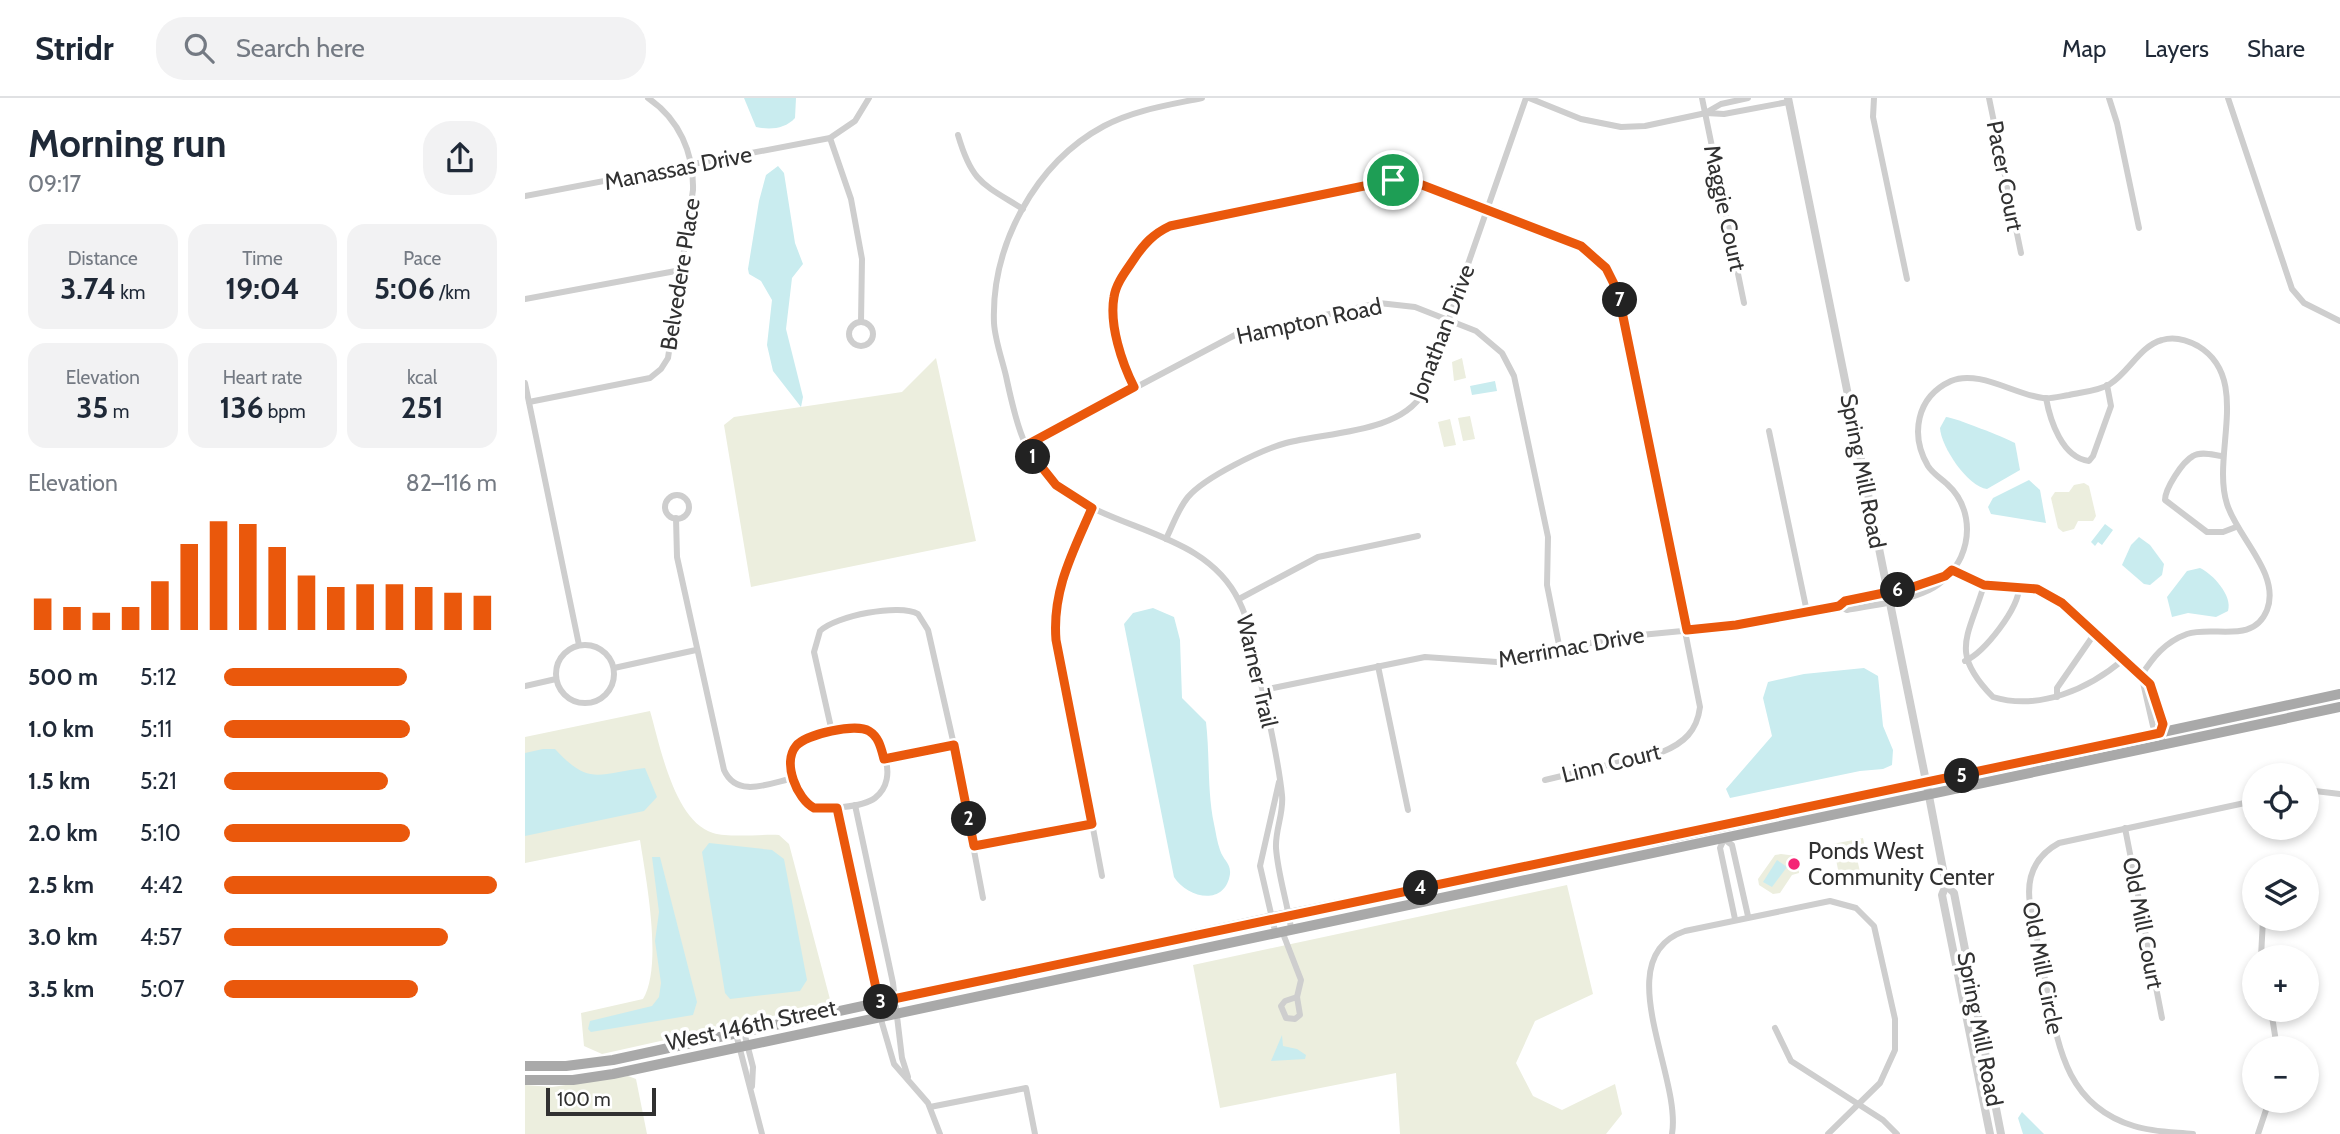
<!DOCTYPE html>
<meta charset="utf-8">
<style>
:root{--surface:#fff;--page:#f2f2f3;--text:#1f2937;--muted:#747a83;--line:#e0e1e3;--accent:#ea580c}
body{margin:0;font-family:Cabin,sans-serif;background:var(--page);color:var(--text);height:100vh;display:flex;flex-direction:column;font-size:26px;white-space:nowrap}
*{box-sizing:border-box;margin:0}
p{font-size:23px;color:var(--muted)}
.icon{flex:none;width:38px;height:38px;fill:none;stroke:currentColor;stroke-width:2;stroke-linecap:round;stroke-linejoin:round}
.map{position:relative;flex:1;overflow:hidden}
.panel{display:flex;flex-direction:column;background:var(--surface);width:525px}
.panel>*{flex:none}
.tools{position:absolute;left:1717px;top:665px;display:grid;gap:14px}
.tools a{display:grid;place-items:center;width:77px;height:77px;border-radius:50%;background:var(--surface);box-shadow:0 4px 10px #0003;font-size:35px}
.scale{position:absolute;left:21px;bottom:18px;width:110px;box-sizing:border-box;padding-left:7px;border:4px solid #313131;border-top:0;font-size:19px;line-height:24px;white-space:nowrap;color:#313131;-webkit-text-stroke:5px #fff;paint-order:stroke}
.pin{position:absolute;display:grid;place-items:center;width:60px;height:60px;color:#fff;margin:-30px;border:4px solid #fff;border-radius:50%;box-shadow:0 2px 7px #0007}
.km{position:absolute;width:35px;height:35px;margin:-18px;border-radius:50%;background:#222;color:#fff;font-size:19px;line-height:35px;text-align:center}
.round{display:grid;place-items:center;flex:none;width:74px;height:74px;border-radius:28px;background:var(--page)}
.headline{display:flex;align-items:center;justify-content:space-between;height:119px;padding:0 28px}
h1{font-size:38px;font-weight:700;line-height:52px}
.metrics{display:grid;grid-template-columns:repeat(3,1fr);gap:10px;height:119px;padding:7px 28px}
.metrics div{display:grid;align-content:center;border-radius:18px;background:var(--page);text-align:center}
.metrics b{font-size:30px;font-weight:700}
.metrics small{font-size:19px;font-weight:400}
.metrics p{font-size:19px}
.chart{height:196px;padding:14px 28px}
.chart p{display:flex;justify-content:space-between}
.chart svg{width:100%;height:126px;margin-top:7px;stroke:var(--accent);stroke-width:6}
ul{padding:0 28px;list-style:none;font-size:23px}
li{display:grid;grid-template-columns:112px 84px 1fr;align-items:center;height:52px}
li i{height:18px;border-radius:9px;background:var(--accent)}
header{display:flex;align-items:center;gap:42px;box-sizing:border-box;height:98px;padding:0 35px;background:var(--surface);border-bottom:2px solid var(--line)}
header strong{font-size:33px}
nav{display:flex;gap:38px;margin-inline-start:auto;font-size:24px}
.search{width:490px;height:63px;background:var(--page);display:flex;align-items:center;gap:18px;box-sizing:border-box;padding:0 24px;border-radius:28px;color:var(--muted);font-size:26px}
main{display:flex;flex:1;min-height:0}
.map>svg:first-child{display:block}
.green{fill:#eceede}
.water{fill:#c9ecef}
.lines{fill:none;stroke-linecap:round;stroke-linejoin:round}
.minor{stroke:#cecece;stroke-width:6}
.tertiary{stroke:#cecece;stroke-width:8}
.primary{stroke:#a9a9a9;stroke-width:10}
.route-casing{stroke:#fff;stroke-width:14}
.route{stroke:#ea580c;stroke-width:9}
.poi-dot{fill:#f42675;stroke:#fff;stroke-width:2.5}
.labels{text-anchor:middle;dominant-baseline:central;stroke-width:7;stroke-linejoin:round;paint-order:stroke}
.street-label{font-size:23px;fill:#313131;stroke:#fff}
.poi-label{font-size:23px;fill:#313131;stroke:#fff;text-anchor:start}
</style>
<header>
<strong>Stridr</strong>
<div class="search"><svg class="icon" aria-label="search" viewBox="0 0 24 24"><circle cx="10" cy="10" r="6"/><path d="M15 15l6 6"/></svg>Search here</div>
<nav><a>Map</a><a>Layers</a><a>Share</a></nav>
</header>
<main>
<section class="panel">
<div class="headline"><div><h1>Morning run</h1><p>09:17</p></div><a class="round"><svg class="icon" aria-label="share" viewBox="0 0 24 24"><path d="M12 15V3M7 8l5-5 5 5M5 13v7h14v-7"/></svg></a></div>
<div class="metrics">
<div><p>Distance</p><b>3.74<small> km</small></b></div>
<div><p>Time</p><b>19:04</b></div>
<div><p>Pace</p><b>5:06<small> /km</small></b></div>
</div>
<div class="metrics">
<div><p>Elevation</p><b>35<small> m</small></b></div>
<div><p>Heart rate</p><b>136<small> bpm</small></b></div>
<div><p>kcal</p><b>251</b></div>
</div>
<div class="chart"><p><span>Elevation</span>82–116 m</p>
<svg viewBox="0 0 160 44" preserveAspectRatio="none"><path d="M5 44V33M15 44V36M25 44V38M35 44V36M45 44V27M55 44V14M65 44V6M75 44V7M85 44V15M95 44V25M105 44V29M115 44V28M125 44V28M135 44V29M145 44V31M155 44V32"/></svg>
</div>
<ul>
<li><b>500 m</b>5:12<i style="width:67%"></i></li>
<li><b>1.0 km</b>5:11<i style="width:68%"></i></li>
<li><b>1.5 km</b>5:21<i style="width:60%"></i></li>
<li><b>2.0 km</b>5:10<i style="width:68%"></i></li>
<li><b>2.5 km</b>4:42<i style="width:100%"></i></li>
<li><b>3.0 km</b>4:57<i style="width:82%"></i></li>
<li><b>3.5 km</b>5:07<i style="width:71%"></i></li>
</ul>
</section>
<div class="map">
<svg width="1815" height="1036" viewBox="0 0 1815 1036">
<rect width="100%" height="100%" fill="#fff"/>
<g class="green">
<polygon points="411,260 451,443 226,489 199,327 209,319 377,294"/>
<polygon points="937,260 941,280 929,283 927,264"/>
<polygon points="945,318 950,341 938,343 933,320"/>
<polygon points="925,321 931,347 919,349 913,324"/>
<polygon points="1559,385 1564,388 1571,418 1568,423 1553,423 1549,431 1538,434 1533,430 1526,400 1530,394 1544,394 1549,387"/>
<path d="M 125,613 C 135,647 149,723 188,735 C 204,740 237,736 254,737 L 264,746 L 306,905 L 77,956 L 59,948 L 56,915 L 118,901 C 138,868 121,781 115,742 L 0,765 L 0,639 Z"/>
<polygon points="1338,740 1340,750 1330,752 1336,778 1315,782 1308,746"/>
<polygon points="1256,756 1272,758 1274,775 1267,777 1255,795 1248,796 1234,787 1233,781 1250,757"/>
<polygon points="1042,787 1068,896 1010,923 991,965 1008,998 1037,1012 1090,986 1097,1016 1081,1036 875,1036 871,975 695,1010 668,867"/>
<polygon points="103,978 111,981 122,1036 0,1036 0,987 27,989"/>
</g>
<g class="water">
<path d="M 219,0 L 271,0 L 270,20 C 260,31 245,32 231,29 Z"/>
<polygon points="253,68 259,75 270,145 278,166 267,180 261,231 278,299 276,309 248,273 242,247 247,202 236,183 224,176 223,171 234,103 241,77"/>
<polygon points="970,283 972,293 947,297 945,288"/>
<path d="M 1421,319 C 1428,319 1481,340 1490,345 L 1495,372 L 1462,391 C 1443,389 1416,349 1415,330 Z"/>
<polygon points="1504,382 1515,392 1521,425 1466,416 1463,409 1468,400"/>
<polygon points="1580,426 1588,432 1577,447 1573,444 1570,448 1566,444"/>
<polygon points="1614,439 1625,447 1639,466 1637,477 1625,487 1619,486 1597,467 1606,447"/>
<path d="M 1675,470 C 1688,476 1708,498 1703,513 L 1691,519 L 1663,515 L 1647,519 L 1642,499 L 1662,473 Z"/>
<path d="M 628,510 L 649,519 L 655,542 L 657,600 L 681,624 C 685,659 682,692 689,726 C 691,735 692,744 695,752 C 698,762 706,765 705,776 C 700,809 662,800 649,779 L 599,526 L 608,515 Z"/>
<polygon points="1339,570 1353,578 1358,628 1368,652 1367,667 1358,671 1335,673 1205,700 1201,691 1247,638 1238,600 1243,584 1279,576"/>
<path d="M 18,651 L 30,651 C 65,689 73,675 120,670 L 132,699 L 119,713 L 0,738 L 0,655 Z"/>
<polygon points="184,745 247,752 259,761 282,882 275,893 205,901 200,895 177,754"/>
<polygon points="127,759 135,759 172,904 168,917 66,934 63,931 65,923 127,908 134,899 136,885 130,843 134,814"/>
<polygon points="1252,762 1262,769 1247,789 1238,784"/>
<polygon points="757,937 758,948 772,951 781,957 780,961 746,963"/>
<polygon points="1497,1014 1519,1036 1498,1036 1493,1020"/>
</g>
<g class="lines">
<g class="minor">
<path d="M 677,0 C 644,7 609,12 579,28 C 510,65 466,148 469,225 C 470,242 477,261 481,278 C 490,319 497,358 531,387 C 586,434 680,432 714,503 C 726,527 730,555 735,581 C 743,619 753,658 757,697 C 759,715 750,732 751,750 C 753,777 762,803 766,830"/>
<polyline points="1004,0 1056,21 1096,29 1120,28 1181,15 1199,16 1263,4"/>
<polyline points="1177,0 1219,205"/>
<polyline points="1349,0 1348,19 1382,181"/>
<polyline points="1464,0 1496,155"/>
<polyline points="1584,0 1592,25 1614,130"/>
<polyline points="1703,0 1767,191 1779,205 1815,223"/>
<polyline points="1182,14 1196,6 1223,0"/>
<path d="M 433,37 C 447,85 458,86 498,111"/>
<polyline points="305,40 326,101 337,161 336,224"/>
<polyline points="0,98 305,40 330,23 344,0"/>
<polyline points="0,201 156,172"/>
<circle cx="336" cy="236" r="12"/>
<polyline points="0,285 54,547"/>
<path d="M 609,289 L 598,264 L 588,201 L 597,180 L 622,143 L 645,128 L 854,84 L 879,82 C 914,89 1045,136 1070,158 C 1081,168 1087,180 1093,194 L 1175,609 C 1172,633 1159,645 1137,654 L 1020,682"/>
<path d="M 1521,300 C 1525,322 1537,360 1564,363 L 1568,358 L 1586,308 L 1582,287"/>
<path d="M 4,304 L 125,280 L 136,271 L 143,260 L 168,92 C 169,55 154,21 123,0"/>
<polyline points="1244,333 1282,514"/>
<polyline points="500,348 710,237 854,205 890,209 951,233 977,255 989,278 1023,439 1022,487 1035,552"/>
<path d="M 1697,358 C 1688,357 1676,353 1668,358 C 1657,364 1640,391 1640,402 L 1682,434 L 1698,434 L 1711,429"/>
<circle cx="152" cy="409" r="12"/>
<polyline points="567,410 536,483 530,529 577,778"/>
<path d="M 151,420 L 152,459 L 199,672 C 212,701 245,685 269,680"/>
<path d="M 641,441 C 648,427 653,411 663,399 C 680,379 736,352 761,345 C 803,334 875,335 898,295 L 1001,0"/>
<polyline points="1427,473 1459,487 1505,489 1528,498 1625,586 1638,626 1635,631 1638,647"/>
<path d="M 1459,487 C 1443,540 1424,554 1468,599 C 1514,613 1564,591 1599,561"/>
<polyline points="714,501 793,459 893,438"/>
<path d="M 1314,508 L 1322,512 C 1349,507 1379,504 1404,492 C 1417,486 1430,472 1436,459 C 1447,434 1443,405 1422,386 C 1416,380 1408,376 1403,368 C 1385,337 1391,299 1426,283 C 1453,271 1491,297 1518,300 C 1527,301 1536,298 1544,297 C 1557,294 1574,293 1585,286 C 1604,274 1615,248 1637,242 C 1650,238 1662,242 1673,248 C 1727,280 1686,357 1702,406 C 1712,439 1756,476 1742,512 C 1728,547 1689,527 1662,536 C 1640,544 1628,559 1616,578"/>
<circle cx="60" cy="576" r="29"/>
<path d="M 1440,563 C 1460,554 1494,510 1494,489"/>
<polyline points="853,568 883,712"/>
<polyline points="89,570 171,552"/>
<polyline points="1617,580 1628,628 1635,631"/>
<polyline points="0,588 31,581"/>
<polyline points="738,592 900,559 972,564 1095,539 1199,529 1314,508 1320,503 1420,478"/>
<polyline points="1532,599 1532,590 1570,535"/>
<path d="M 330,629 C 357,636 376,680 350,700 C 342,706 328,708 318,709 C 304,711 293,713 280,705 C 272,694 269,683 267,669 C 263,634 306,634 330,629 Z"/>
<path d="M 307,634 L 289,554 L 295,533 C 310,518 375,505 393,516 L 403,532 L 429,647 L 458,800"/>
<polyline points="359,661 429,647"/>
<polyline points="1782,692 1815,696"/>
<polyline points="330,707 368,885 377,960 383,979"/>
<polyline points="312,710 357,925 369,966 403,1005 415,1036"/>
<polyline points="1600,730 1637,920"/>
<polyline points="1199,741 1207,747 1223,818"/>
<polyline points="1199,741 1195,750 1210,821"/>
<polyline points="449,748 567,726"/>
<polyline points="750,833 735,768 754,684"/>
<polyline points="757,833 776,882 772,899"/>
<polyline points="1736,859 1738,821"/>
<polygon points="772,899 775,917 770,921 761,920 756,908 760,903"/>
<polyline points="1746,912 1752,950"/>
<polyline points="1250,930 1266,963 1358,1022 1372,1036"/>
<polyline points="219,934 228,969 227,988"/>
<polyline points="211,936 237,1036"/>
<polyline points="405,1009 501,990 510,1036"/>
<path d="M 1147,1036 C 1157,978 1082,859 1160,833 L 1305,803 L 1331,810 L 1349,828 L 1370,921 L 1370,952 L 1355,985 L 1303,1036"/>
<path d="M 1668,1036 C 1648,1034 1627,1034 1609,1028 C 1544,1008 1534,954 1523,896 C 1517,866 1511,836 1505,806 C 1501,779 1510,758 1534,745 L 1729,703"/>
<polyline points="1733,1036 1744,1003"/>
</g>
<g class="tertiary">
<polyline points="1263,0 1404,698 1421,787 1417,797 1465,1036"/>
<polyline points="1421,787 1429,795 1476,1036"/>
</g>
<g class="primary">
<polyline points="0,968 41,968 88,962 749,819 1154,738 1815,596"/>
<path d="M 0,982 L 48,982 L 88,976 C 664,853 1239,732 1815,609"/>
</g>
</g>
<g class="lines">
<defs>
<path id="route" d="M 868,82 L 892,85 L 1056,148 L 1081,170 L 1093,194 L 1162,532 L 1211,527 L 1314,508 L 1320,503 L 1388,489 L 1420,478 L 1427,472 L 1459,487 L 1512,491 L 1537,505 L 1625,586 L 1638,626 L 1635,635 L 354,904 L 312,710 L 289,710 C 272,701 257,665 271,648 C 281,636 331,625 344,633 C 354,639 356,650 359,661 L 429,647 L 449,748 L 567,726 L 531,542 C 527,492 548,454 567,410 L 531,387 L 500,348 L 609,289 C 597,265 584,227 589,199 C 591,185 601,173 609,161 C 619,146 628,136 645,128 Z"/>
</defs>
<use href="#route" class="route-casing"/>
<use href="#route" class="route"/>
</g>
<circle class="poi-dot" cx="1269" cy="766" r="7"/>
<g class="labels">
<g class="street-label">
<text transform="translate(153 70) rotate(-11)">Manassas Drive</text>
<text transform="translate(1480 78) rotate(79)">Pacer Court</text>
<text transform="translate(1200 110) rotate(78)">Maggie Court</text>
<text transform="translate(155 176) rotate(-81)">Belvedere Place</text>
<text transform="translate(784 223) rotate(-12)">Hampton Road</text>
<text transform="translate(917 234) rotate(-69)">Jonathan Drive</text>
<text transform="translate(1338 373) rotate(79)">Spring Mill Road</text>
<text transform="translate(1046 549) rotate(-10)">Merrimac Drive</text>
<text transform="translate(732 573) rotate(77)">Warner Trail</text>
<text transform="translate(1086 665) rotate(-14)">Linn Court</text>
<text transform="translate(1618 825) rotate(79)">Old Mill Court</text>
<text transform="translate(1518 870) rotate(79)">Old Mill Circle</text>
<text transform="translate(226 927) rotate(-12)">West 146th Street</text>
<text transform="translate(1455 931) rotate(79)">Spring Mill Road</text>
</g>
<g class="poi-label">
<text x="1283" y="753">Ponds West<tspan x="1283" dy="26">Community Center</tspan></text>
</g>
</g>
</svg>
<div class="tools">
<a><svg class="icon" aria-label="locate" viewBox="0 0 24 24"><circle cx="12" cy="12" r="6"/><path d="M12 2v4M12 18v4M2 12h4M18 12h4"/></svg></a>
<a><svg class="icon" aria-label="layers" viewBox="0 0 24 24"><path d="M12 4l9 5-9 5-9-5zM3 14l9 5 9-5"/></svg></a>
<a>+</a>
<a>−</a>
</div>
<div class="scale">100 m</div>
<div class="pin" style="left:868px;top:82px;background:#1e9e55"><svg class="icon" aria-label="arrive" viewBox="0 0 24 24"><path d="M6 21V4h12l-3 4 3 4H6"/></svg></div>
<b class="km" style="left:508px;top:359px">1</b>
<b class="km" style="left:444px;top:721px">2</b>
<b class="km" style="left:356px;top:904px">3</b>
<b class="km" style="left:896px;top:790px">4</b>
<b class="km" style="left:1437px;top:678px">5</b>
<b class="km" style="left:1373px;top:492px">6</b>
<b class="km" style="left:1095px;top:202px">7</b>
</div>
</main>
